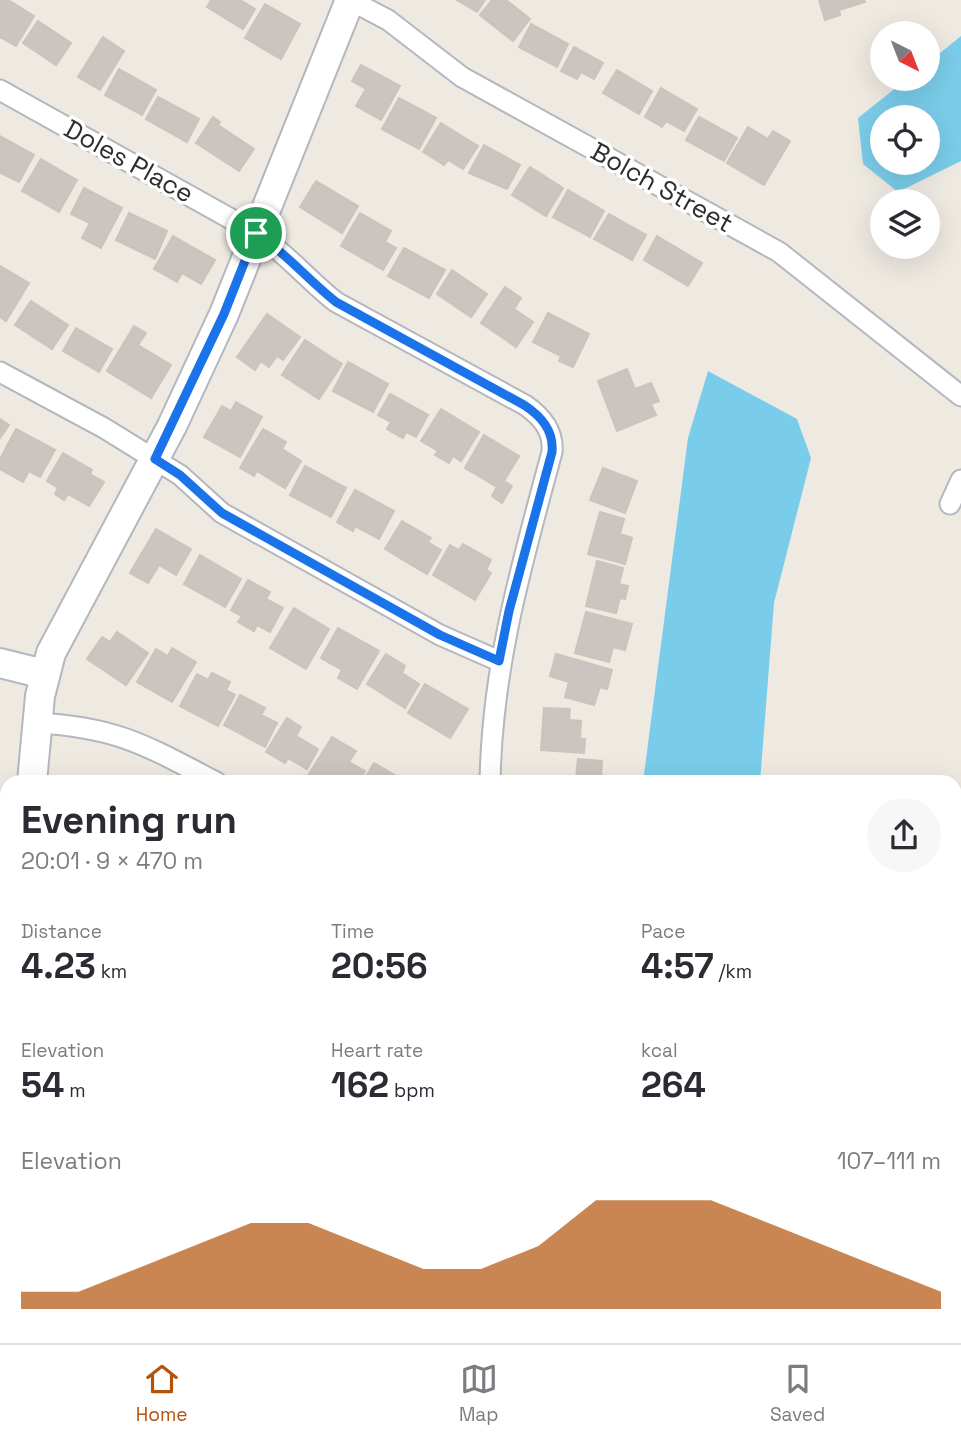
<!DOCTYPE html>
<meta charset="utf-8">
<style>
:root{--surface:#fff;--page:#f7f7f7;--text:#2b2b33;--muted:#7c7c81;--line:#e1e1e2;--accent:#b45309}
body{margin:0;font-family:"Space Grotesk",sans-serif;background:var(--page);color:var(--text);height:100vh;display:flex;flex-direction:column;font-size:26px;white-space:nowrap}
*{box-sizing:border-box;margin:0}
p{font-size:23px;color:var(--muted)}
.icon{flex:none;width:38px;height:38px;fill:none;stroke:currentColor;stroke-width:2;stroke-linecap:round;stroke-linejoin:round}
.map{position:relative;flex:1;overflow:hidden}
.side{position:absolute;left:0px;top:775px;width:962px;height:569px;display:flex;flex-direction:column;background:var(--surface);border-radius:21px 21px 0 0;box-shadow:0 7px 28px #0002}
.side>*{flex:none}
.needle{width:46px;rotate:138deg}
.fabs{position:absolute;left:870px;top:21px;display:grid;gap:14px}
.fabs a{display:grid;place-items:center;width:70px;height:70px;border-radius:50%;background:var(--surface);box-shadow:0 7px 28px #0002;font-size:35px}
.pin{position:absolute;display:grid;place-items:center;width:60px;height:60px;color:#fff;margin:-30px;border:4px solid #fff;border-radius:50%;box-shadow:0 2px 7px #0007}
.round{display:grid;place-items:center;flex:none;width:74px;height:74px;border-radius:37px;background:var(--page)}
.headline{display:flex;align-items:center;justify-content:space-between;height:119px;padding:0 21px}
h1{font-size:38px;font-weight:700;line-height:52px}
.figures{display:grid;grid-template-columns:repeat(3,1fr);gap:10px;height:119px;padding:7px 21px}
.figures div{display:grid;align-content:center}
.figures b{font-size:35px;font-weight:700}
.figures small{font-size:19px;font-weight:400}
.figures p{font-size:19px}
.chart{height:196px;padding:14px 21px}
.chart p{display:flex;justify-content:space-between}
.chart svg{width:100%;height:126px;margin-top:7px;fill:var(--accent);opacity:.7}
.dock{display:flex;justify-content:space-around;align-items:center;height:98px;border-top:2px solid var(--line);background:var(--surface);font-size:19px;color:var(--muted)}
.dock a{display:grid;justify-items:center;gap:4px}
.dock .active{color:var(--accent)}
.map>svg:first-child{display:block}
.green{fill:#b7e1a1}
.pitch{fill:#c9e89d}
.water{fill:#7acdea;fill-rule:evenodd}
.building{fill:#cac5c0;stroke:#cac4ba;stroke-width:2}
.lines{fill:none;stroke-linecap:round;stroke-linejoin:round}
.street-casing{stroke:#b4b7c0;stroke-width:23}
.secondary-casing{stroke:#b4b7c0;stroke-width:32}
.street{stroke:#fff;stroke-width:19}
.secondary{stroke:#fff;stroke-width:28}
.route-casing{stroke:#fff;stroke-width:14}
.route{stroke:#1a73e8;stroke-width:9}
.labels{text-anchor:middle;dominant-baseline:central;stroke-width:7;stroke-linejoin:round;paint-order:stroke}
.street-label{font-size:26px;fill:#2e2e2e;stroke:#fff}
</style>
<div class="map">
<svg width="961" height="1343" viewBox="0 0 961 1343">
<rect width="100%" height="100%" fill="#eee9e1"/>
<polygon class="green" points="126,1337 588,1337 588,1343 125,1343"/>
<polygon class="pitch" points="188,1337 389,1337 388,1343 184,1343"/>
<g class="water">
<path d="M 961,36 L 961,161 L 898,192 L 863,164 L 858,118 L 907,79 L 928,79 L 928,63 ZM 928,117 L 928,163 L 882,163 L 882,117 Z"/>
<polygon points="708,371 797,419 811,458 774,603 760,782 643,782 688,438"/>
<polygon points="596,1337 670,1337 669,1343 596,1343"/>
</g>
<g class="building">
<polygon points="0,0 8,0 34,16 16,46 0,37"/>
<polygon points="211,0 240,0 255,9 243,29 207,7"/>
<polygon points="457,0 485,0 477,12"/>
<polygon points="492,0 506,0 530,19 513,41 480,15"/>
<polygon points="819,0 864,0 865,2 839,10 840,15 825,20"/>
<polygon points="265,4 300,24 281,59 245,38"/>
<polygon points="38,21 71,43 56,65 23,43"/>
<polygon points="531,24 568,44 557,67 519,47"/>
<polygon points="103,37 124,51 100,90 78,77"/>
<polygon points="574,47 603,63 594,79 581,72 577,79 561,71"/>
<polygon points="361,65 400,86 381,120 356,106 366,89 352,81"/>
<polygon points="119,69 156,90 142,115 105,95"/>
<polygon points="617,70 652,91 639,114 603,93"/>
<polygon points="661,88 697,109 684,131 666,121 662,127 645,117"/>
<polygon points="158,97 199,119 187,142 146,119"/>
<polygon points="399,98 436,118 419,149 382,129"/>
<polygon points="213,117 220,122 218,125 254,149 239,171 196,143"/>
<polygon points="699,117 737,138 724,161 686,140"/>
<polygon points="441,123 478,146 463,169 448,160 444,165 423,152"/>
<polygon points="748,127 768,139 773,131 790,141 764,185 727,163"/>
<polygon points="0,136 34,155 19,182 1,173"/>
<polygon points="484,145 520,165 507,189 469,173"/>
<polygon points="41,159 77,180 59,212 22,191"/>
<polygon points="530,167 563,188 546,216 512,195"/>
<polygon points="316,181 358,206 342,233 300,207"/>
<polygon points="84,188 122,208 101,248 82,238 90,223 71,214"/>
<polygon points="568,190 604,211 590,237 553,217"/>
<polygon points="129,213 167,231 155,259 116,240"/>
<polygon points="360,213 391,231 385,242 396,248 383,270 341,246"/>
<polygon points="609,214 646,235 632,260 594,239"/>
<polygon points="173,236 215,260 201,284 182,273 177,282 154,269"/>
<polygon points="657,236 702,263 688,286 644,260"/>
<polygon points="404,248 445,270 429,298 388,276"/>
<polygon points="0,266 29,283 6,321 0,317"/>
<polygon points="452,270 487,294 471,317 437,294"/>
<polygon points="505,287 521,298 514,309 533,322 516,347 481,323"/>
<polygon points="31,301 68,325 52,349 15,325"/>
<polygon points="548,313 589,334 573,367 559,361 561,356 533,342"/>
<polygon points="267,314 300,337 283,360 277,356 269,367 261,361 255,370 237,357"/>
<polygon points="134,326 146,333 138,345 171,365 151,398 107,371"/>
<polygon points="76,328 112,349 99,372 63,351"/>
<polygon points="305,340 342,364 319,399 282,375"/>
<polygon points="348,362 388,384 373,412 333,391"/>
<polygon points="627,369 635,389 651,383 659,401 651,404 656,415 617,431 598,381"/>
<polygon points="390,394 428,415 416,437 406,432 403,438 387,429 391,422 378,415"/>
<polygon points="236,402 262,417 240,457 204,437 222,406 231,411"/>
<polygon points="441,409 479,432 461,461 453,456 449,463 435,455 438,451 421,441"/>
<polygon points="0,419 9,425 0,438"/>
<polygon points="16,429 55,450 40,477 29,471 23,482 0,469 0,459"/>
<polygon points="263,429 286,442 282,449 301,461 285,488 257,471 254,476 240,468"/>
<polygon points="484,435 519,456 504,481 512,486 502,503 492,496 497,487 465,468"/>
<polygon points="63,453 92,470 90,474 104,482 89,506 68,494 64,500 55,494 58,488 47,481"/>
<polygon points="305,466 346,488 331,517 290,495"/>
<polygon points="603,468 637,481 625,513 590,500"/>
<polygon points="355,490 394,511 379,539 355,526 353,531 337,522"/>
<polygon points="600,512 624,519 620,534 632,538 625,564 588,554"/>
<polygon points="402,521 431,538 428,542 441,550 427,574 385,549"/>
<polygon points="156,529 191,549 176,575 159,565 148,583 130,573"/>
<polygon points="463,544 491,560 486,570 491,573 475,600 433,575 450,545 459,550"/>
<polygon points="200,555 241,579 225,607 184,584"/>
<polygon points="597,561 623,568 619,584 628,586 625,599 620,598 616,613 586,606"/>
<polygon points="248,580 270,592 266,599 283,608 270,632 257,625 254,631 238,622 242,616 231,610"/>
<polygon points="294,608 329,629 306,669 270,648"/>
<polygon points="586,612 632,624 625,650 613,647 609,662 575,653"/>
<polygon points="338,628 379,651 357,689 338,678 342,670 321,658"/>
<polygon points="117,632 148,653 126,685 87,659 102,637 110,642"/>
<polygon points="172,648 196,662 172,702 137,682 156,649 168,656"/>
<polygon points="386,654 405,666 402,673 419,684 405,708 367,684"/>
<polygon points="556,654 612,670 607,689 600,687 594,705 565,697 569,682 550,676"/>
<polygon points="212,673 230,682 226,690 235,695 218,726 180,706 197,674 208,680"/>
<polygon points="425,684 468,709 450,738 408,713"/>
<polygon points="240,695 265,708 261,715 277,723 265,747 224,725"/>
<polygon points="544,708 570,709 569,720 581,721 580,739 585,739 584,753 541,750"/>
<polygon points="287,718 301,727 296,736 318,749 307,769 288,758 285,763 266,752"/>
<polygon points="332,737 356,751 349,762 365,771 358,782 323,782 309,774"/>
<polygon points="578,759 602,761 601,780 576,778"/>
<polygon points="374,763 405,781 404,782 363,782"/>
<polygon points="84,777 120,780 120,782 84,782"/>
<polygon points="961,1333 961,1343 900,1343 899,1340 905,1337 956,1337 956,1334"/>
<polygon points="36,1337 73,1337 73,1340 64,1339 64,1343 36,1343"/>
<polygon points="440,1337 508,1337 507,1343 439,1343"/>
<polygon points="737,1337 786,1337 785,1343 736,1343"/>
</g>
<g class="lines">
<defs>
<g id="street">
<polyline points="350,0 388,20 462,77 779,252 961,396"/>
<path d="M 0,90 L 256,233 C 286,253 308,280 336,302 L 525,405 C 541,416 554,430 552,452 C 522,563 492,666 490,782"/>
<polyline points="0,372 104,428 180,475 222,513 440,635 499,661"/>
<polyline points="950,504 961,480"/>
<path d="M 37,723 C 117,727 147,746 216,782"/>
<polyline points="956,1136 961,1134"/>
<polyline points="834,1337 836,1343"/>
</g>
<g id="secondary">
<polyline points="0,663 44,674"/>
<polyline points="32,782 40,696 51,653 172,426 224,314 350,0"/>
<polyline points="0,1189 7,1099"/>
</g>
</defs>
<use href="#street" class="street-casing"/>
<use href="#secondary" class="secondary-casing"/>
<use href="#street" class="street"/>
<use href="#secondary" class="secondary"/>
</g>
<g class="lines">
<defs>
<path id="route" d="M 256,233 C 286,253 308,280 336,302 L 524,405 C 541,416 554,430 552,452 L 509,611 L 499,661 L 440,635 L 222,513 L 180,475 L 155,459 L 224,314 Z"/>
</defs>
<use href="#route" class="route-casing"/>
<use href="#route" class="route"/>
</g>
<g class="labels">
<g class="street-label">
<text transform="translate(129 161) rotate(29)">Doles Place</text>
<text transform="translate(662 187) rotate(29)">Bolch Street</text>
</g>
</g>
</svg>
<div class="fabs">
<a><svg class="needle" viewBox="-14 -14 28 28"><path d="M0-13l5 13h-10z" fill="#e53935"/><path d="M0 13l5-13h-10z" fill="#7c7c81"/></svg></a>
<a><svg class="icon" aria-label="locate" viewBox="0 0 24 24"><circle cx="12" cy="12" r="6"/><path d="M12 2v4M12 18v4M2 12h4M18 12h4"/></svg></a>
<a><svg class="icon" aria-label="layers" viewBox="0 0 24 24"><path d="M12 4l9 5-9 5-9-5zM3 14l9 5 9-5"/></svg></a>
</div>
<div class="pin" style="left:256px;top:233px;background:#1e9e55"><svg class="icon" aria-label="arrive" viewBox="0 0 24 24"><path d="M6 21V4h12l-3 4 3 4H6"/></svg></div>
<section class="side">
<div class="headline"><div><h1>Evening run</h1><p>20:01 · 9 × 470 m</p></div><a class="round"><svg class="icon" aria-label="share" viewBox="0 0 24 24"><path d="M12 15V3M7 8l5-5 5 5M5 13v7h14v-7"/></svg></a></div>
<div class="figures">
<div><p>Distance</p><b>4.23<small> km</small></b></div>
<div><p>Time</p><b>20:56</b></div>
<div><p>Pace</p><b>4:57<small> /km</small></b></div>
</div>
<div class="figures">
<div><p>Elevation</p><b>54<small> m</small></b></div>
<div><p>Heart rate</p><b>162<small> bpm</small></b></div>
<div><p>kcal</p><b>264</b></div>
</div>
<div class="chart"><p><span>Elevation</span>107–111 m</p>
<svg viewBox="0 0 160 44" preserveAspectRatio="none"><path d="M0 44V38L10 38L20 30L30 22L40 14L50 14L60 22L70 30L80 30L90 22L100 6L110 6L120 6L130 14L140 22L150 30L160 38V44z"/></svg>
</div>
</section>
</div>
<nav class="dock">
<a class="active"><svg class="icon" aria-label="home" viewBox="0 0 24 24"><path d="M3 11l9-7 9 7M6 9v11h12V9"/></svg>Home</a>
<a><svg class="icon" aria-label="map" viewBox="0 0 24 24"><path d="M3 6l6-2 6 2 6-2v14l-6 2-6-2-6 2zM9 4v14M15 6v14"/></svg>Map</a>
<a><svg class="icon" aria-label="saved" viewBox="0 0 24 24"><path d="M7 4h10v16l-5-4-5 4z"/></svg>Saved</a>
</nav>
